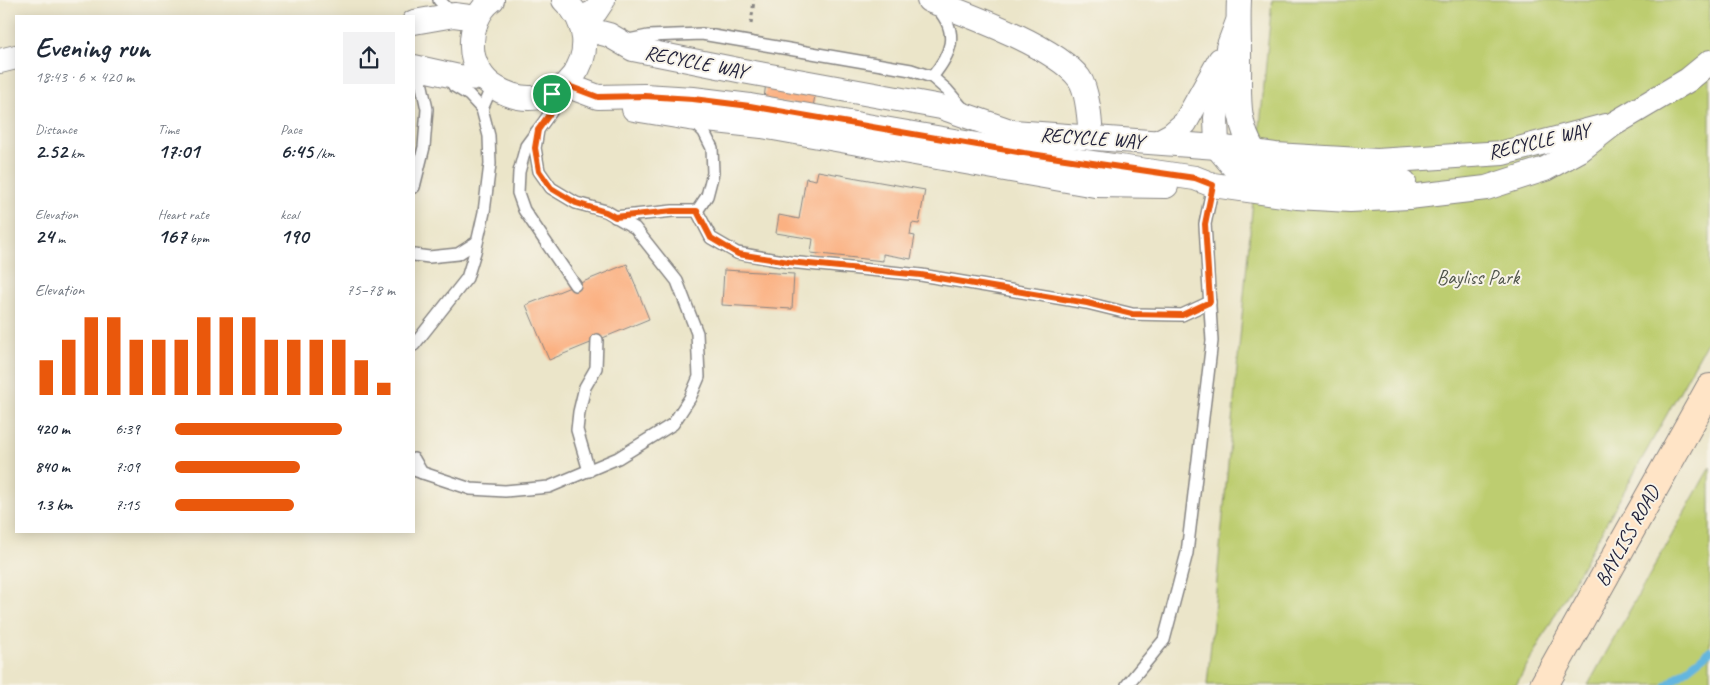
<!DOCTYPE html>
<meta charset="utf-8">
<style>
:root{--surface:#fff;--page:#f2f2f3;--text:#1f2937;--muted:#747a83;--accent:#ea580c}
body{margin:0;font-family:Caveat,sans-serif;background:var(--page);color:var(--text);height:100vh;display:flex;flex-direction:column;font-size:19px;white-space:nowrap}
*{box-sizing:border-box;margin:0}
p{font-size:16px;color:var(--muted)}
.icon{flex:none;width:28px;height:28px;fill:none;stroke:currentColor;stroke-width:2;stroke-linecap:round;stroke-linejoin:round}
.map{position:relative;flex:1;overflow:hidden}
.drawer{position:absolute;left:15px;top:15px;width:400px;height:518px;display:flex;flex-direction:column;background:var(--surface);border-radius:0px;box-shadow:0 2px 12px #0003}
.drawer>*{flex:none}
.pin{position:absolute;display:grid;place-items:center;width:42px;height:42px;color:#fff;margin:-21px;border:2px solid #fff;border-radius:50%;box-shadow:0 1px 5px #0007}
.round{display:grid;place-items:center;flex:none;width:52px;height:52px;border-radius:0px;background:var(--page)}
.headline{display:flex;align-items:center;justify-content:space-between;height:85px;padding:0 20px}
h1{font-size:28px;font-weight:800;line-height:38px}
.metrics{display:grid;grid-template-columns:repeat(3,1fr);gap:8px;height:85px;padding:5px 20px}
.metrics div{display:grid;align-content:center}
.metrics b{font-size:21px;font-weight:800}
.metrics small{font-size:14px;font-weight:400}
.metrics p{font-size:14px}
.chart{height:140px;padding:10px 20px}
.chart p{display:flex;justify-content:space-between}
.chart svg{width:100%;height:90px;margin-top:5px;stroke:var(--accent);stroke-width:6}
ul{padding:0 20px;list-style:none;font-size:16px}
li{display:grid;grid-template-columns:80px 60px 1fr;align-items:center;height:38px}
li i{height:12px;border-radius:6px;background:var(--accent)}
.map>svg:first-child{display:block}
.green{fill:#bdcd6f;stroke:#707855}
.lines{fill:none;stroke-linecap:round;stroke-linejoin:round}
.stream{stroke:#63b6df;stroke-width:8}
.building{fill:#fbb182}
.lane-casing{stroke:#868482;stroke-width:14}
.street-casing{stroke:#868482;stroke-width:26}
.secondary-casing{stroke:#868482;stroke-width:30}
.path{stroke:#868482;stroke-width:3;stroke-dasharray:4 4;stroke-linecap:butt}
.lane{stroke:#fff;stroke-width:11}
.street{stroke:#fff;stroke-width:24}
.secondary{stroke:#ffe4c6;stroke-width:28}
.route-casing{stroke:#fff;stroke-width:10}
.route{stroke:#ea580c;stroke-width:6}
.labels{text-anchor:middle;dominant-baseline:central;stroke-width:4;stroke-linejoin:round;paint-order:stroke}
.street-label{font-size:20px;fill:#22223b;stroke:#f7f3e8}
.park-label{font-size:20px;fill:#50554b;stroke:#f7f3e8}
</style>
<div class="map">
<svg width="1710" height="685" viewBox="0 0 1710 685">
<rect width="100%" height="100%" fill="#f7f3e8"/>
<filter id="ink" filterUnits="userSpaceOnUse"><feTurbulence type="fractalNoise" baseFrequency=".02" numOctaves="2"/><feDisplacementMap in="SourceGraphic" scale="10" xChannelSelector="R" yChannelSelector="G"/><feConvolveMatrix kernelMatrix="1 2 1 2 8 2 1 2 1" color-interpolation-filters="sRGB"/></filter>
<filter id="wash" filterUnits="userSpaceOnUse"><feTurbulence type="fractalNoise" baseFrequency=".0096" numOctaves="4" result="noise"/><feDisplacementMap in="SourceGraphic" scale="20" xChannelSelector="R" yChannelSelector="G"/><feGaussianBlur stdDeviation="1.12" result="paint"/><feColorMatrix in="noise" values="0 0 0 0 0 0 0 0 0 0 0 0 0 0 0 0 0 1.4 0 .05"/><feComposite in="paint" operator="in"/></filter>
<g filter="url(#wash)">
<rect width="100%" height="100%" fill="#ebe5c9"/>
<g class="green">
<polygon points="1272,0 1710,0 1710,337 1516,685 1207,685"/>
<polygon points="1710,467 1710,685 1588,685"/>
</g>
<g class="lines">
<polyline class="stream" points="1667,685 1710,651"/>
</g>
<g id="blocks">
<g class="building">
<polygon points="766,82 816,90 813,107 764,99"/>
<polygon points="818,171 925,190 919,224 912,223 910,235 915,236 911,259 883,254 883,261 811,253 813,239 776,233 779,215 799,219 806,178 816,180"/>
<polygon points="627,264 649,319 549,360 526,305"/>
<polygon points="724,270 794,274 792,309 722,305"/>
</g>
</g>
</g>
<g filter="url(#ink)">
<use href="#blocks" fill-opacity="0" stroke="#868482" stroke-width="1"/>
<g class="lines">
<defs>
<g id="lane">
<polyline points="439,0 454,15"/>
<polyline points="624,41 648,36 702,34 911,70 932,77 947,90 966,112"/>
<path d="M 932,77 C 951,54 960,33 937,8"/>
<polyline points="449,78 454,86 469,95 482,109"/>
<polyline points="537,131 526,146 519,172 518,193 524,210 575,285"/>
<polyline points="414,187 424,147 427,109 418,68"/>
<polyline points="697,211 711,238 737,253 789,262 921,275 1087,303 1132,314 1182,315 1210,302"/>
<polyline points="615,217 673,211 697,211 707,196 713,173 712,148 704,132 692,120"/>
<polyline points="414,255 429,257 458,254 477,242"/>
<polyline points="414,345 467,278 475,252 484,212 490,164 489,136 482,109 492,86"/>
<polyline points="414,459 422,473"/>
<polyline points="414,470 471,489 505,491 549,487 618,458 673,424 690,398 699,377 697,333 677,281 635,228 606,211 576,203 551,188 539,171 535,148 538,130 551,112 552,94"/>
<polyline points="589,471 577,430 579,412 585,387 596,368 597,340"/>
<polyline points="1127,685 1164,640 1187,553 1212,341 1205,224 1213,185"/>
</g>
<g id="street">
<path d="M 492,0 C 478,10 471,30 472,47 C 472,62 482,80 496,88 C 559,126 616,47 564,0"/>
<path d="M 929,0 C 968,15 1055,46 1079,78 C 1088,90 1090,123 1091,138"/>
<path d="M 1239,0 C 1238,18 1239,36 1239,54 C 1240,90 1234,121 1255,153"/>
<polyline points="579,19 595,12 603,0"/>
<polyline points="414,22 454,15 477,18"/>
<polyline points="1237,24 1228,48 1216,118 1217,147 1232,165 1246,171 1335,182 1404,182"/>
<polyline points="582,28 609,35 633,49 743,71 941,107 1013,132 1217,147 1275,155 1377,161 1503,153 1605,126"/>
<polyline points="0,61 16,57"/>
<polyline points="414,67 459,77 483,78"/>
<polyline points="566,85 598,97 644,96 693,99 750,106 1023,153 1195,178 1213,185 1297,197 1350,200 1409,197 1486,188 1545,169 1580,150 1612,125 1688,80 1710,62"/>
<polyline points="634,109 689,118 762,126 1095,185 1166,186"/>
<polyline points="1158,142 1171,135 1185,123 1220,60"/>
</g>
<polyline id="secondary" points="1544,685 1710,388"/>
</defs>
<use href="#lane" class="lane-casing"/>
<use href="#street" class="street-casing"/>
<use href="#secondary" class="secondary-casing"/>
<polyline class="path" points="751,24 754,0"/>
<use href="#lane" class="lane"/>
<use href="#street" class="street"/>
<use href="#secondary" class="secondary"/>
</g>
</g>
<g class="lines" filter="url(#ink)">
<defs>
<polygon id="route" points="566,85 598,97 644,96 693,99 750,106 1024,153 1195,178 1213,185 1205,224 1210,302 1182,315 1132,314 1087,303 921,275 789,262 738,254 711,238 697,211 673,211 615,217 606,212 576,203 551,188 539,171 535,148 538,130 551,112 552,94"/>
</defs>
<use href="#route" class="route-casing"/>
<use href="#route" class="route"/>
</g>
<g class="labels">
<g class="street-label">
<text transform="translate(696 62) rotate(11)">RECYCLE WAY</text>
<text transform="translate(1092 138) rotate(4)">RECYCLE WAY</text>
<text transform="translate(1539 141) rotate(-13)">RECYCLE WAY</text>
<text transform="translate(1627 536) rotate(-61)">BAYLISS ROAD</text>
</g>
<g class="park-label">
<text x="1478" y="277">Bayliss Park</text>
</g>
</g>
</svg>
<div class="pin" style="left:552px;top:94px;background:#1e9e55"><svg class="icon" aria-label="arrive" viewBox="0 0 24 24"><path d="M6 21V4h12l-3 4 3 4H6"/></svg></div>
<section class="drawer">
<div class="headline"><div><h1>Evening run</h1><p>18:43 · 6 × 420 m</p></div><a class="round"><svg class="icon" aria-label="share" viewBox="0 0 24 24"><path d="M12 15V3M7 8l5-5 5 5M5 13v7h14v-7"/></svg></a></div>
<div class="metrics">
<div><p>Distance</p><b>2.52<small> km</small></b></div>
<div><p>Time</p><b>17:01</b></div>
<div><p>Pace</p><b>6:45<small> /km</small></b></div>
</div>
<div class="metrics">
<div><p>Elevation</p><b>24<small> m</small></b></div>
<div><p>Heart rate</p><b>167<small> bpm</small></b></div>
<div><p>kcal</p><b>190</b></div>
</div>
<div class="chart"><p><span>Elevation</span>75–78 m</p>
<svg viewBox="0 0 160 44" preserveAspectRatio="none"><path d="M5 44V27M15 44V17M25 44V6M35 44V6M45 44V17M55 44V17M65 44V17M75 44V6M85 44V6M95 44V6M105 44V17M115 44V17M125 44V17M135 44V17M145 44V27M155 44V38"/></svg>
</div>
<ul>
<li><b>420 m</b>6:39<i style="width:76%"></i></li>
<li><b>840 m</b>7:09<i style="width:57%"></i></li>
<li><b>1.3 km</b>7:15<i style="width:54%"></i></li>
</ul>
</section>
</div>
